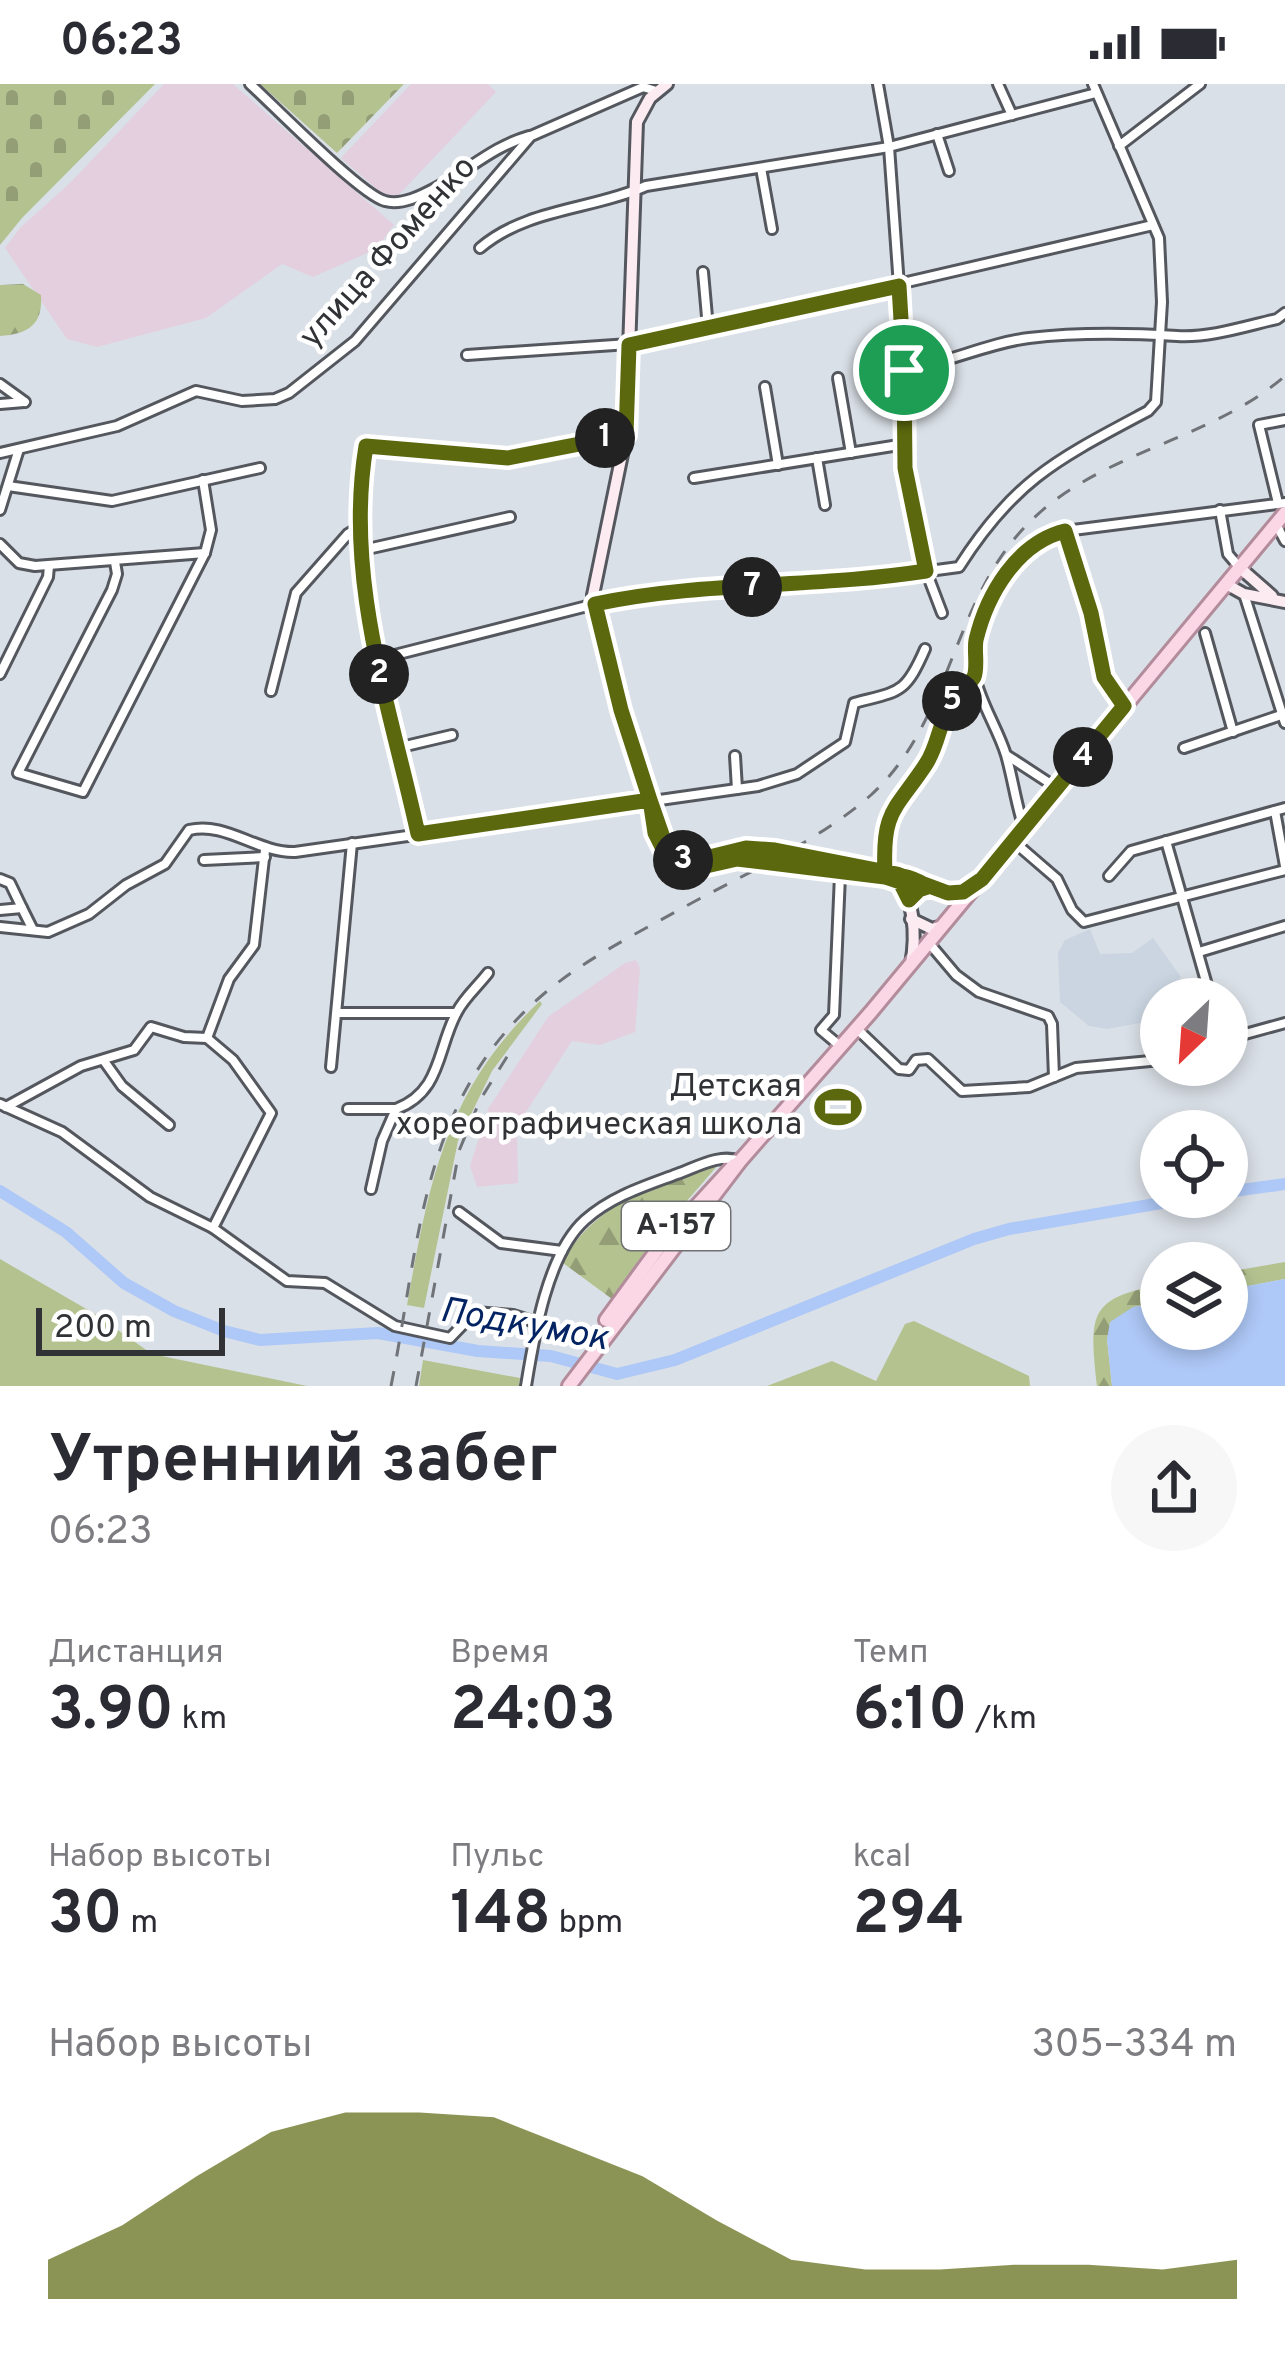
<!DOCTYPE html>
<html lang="ru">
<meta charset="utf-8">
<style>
:root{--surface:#fff;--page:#f7f7f7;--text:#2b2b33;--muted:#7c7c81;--accent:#5c680e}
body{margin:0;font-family:Overpass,sans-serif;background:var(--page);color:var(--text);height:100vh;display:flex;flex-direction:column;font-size:45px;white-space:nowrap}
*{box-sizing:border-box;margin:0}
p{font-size:39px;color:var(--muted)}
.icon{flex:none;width:66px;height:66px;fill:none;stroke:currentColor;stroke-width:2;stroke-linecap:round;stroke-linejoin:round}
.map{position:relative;height:1302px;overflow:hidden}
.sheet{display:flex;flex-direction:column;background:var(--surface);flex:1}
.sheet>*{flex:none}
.needle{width:78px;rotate:205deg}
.buttons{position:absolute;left:1140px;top:894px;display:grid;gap:24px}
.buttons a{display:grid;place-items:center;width:108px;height:108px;border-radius:50%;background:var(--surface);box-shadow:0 6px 18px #0003;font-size:60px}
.scale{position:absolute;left:36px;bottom:30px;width:189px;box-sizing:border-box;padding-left:12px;border:6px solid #303235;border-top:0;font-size:33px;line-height:42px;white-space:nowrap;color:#303235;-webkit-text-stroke:9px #fff;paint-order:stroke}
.pin{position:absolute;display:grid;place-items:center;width:102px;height:102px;color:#fff;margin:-51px;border:6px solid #fff;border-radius:50%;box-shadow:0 3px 12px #0007}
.km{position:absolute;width:60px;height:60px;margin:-30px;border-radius:50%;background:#222;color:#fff;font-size:33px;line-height:60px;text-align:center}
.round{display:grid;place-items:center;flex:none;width:126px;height:126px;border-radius:63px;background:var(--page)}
.summary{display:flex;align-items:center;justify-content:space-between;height:204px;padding:0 48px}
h1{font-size:66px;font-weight:700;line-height:90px}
.figures{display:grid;grid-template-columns:repeat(3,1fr);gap:18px;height:204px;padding:12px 48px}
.figures div{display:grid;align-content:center}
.figures b{font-size:60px;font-weight:700}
.figures small{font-size:33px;font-weight:400}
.figures p{font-size:33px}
.chart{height:336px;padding:24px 48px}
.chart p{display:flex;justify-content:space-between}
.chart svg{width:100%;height:216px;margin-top:12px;fill:var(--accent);opacity:.7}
.status{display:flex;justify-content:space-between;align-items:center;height:84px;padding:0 60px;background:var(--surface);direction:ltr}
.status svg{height:33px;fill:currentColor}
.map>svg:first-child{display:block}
.industrial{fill:#e3cfdd}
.built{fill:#cad5e1}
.green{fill:#b4c290}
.forest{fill:url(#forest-firs)}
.cemetery{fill:url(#cemetery-stones)}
.water{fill:#aec8f7}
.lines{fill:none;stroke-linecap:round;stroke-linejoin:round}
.river{stroke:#aec8f7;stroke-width:12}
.street-casing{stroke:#54585e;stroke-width:14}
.secondary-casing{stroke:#54585e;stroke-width:16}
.primary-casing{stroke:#b38c9c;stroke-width:18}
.street{stroke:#fff;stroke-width:8}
.secondary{stroke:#fdebf2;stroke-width:10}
.primary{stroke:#fbd7e5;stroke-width:12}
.rail{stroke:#707378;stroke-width:3;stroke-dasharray:15 15;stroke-linecap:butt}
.route-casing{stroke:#fff;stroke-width:24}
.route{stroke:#5c680e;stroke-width:15}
.labels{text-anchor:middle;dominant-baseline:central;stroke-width:9;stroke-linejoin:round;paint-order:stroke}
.shield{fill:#fff;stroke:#6e7072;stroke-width:3}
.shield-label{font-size:30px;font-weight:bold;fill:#303235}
.street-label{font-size:33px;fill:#303235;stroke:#fff}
.poi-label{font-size:33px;fill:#303235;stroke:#fff;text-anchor:end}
.water-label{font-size:36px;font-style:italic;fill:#032363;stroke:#fff}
</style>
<div class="status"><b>06:23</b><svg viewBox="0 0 49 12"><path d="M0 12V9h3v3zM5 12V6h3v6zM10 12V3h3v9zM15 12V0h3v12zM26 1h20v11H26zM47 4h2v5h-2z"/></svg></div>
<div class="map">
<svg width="1285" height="1302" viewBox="0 0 1285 1302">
<defs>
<pattern id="forest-firs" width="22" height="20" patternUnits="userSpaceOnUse" patternTransform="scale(3)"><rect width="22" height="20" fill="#b4c290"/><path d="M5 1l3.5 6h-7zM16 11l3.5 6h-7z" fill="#939e76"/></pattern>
<pattern id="cemetery-stones" width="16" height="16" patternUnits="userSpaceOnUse" patternTransform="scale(3)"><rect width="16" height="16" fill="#b4c290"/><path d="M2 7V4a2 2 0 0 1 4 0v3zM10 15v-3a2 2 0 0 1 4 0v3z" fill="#939e76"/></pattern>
</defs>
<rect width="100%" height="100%" fill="#dae0e7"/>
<g class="industrial">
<polygon points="164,0 233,0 394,141 376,165 313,193 282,180 206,234 97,263 67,255 5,164 20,144 70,99"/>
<polygon points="411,0 488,0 496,8 392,118 341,74"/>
<polygon points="636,876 640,884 635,948 600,961 572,957 517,1042 518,1099 477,1103 470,1082 488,1025 548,933 625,879"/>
</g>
<polygon class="built" points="1090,845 1100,870 1132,869 1153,854 1181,893 1146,938 1107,945 1089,942 1060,918 1058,869 1065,856"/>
<g class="green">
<path d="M 540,917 L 542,920 L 492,987 L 458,1057 L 424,1224 L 407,1221 C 429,1099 445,1006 540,917 Z"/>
<polygon points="0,1175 95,1230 152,1270 307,1302 0,1302"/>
<polygon points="914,1237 1029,1292 1030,1302 767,1302 832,1277 876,1297 905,1240"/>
<polygon points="423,1276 520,1294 519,1302 419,1302"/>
</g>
<g class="forest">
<path d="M 23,200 L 41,211 C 43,241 28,250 0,252 L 0,201 Z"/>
<path d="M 719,1080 L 653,1156 L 612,1215 L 563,1179 C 593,1117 660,1102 719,1080 Z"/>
<polygon points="1285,1178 1285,1195 1227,1206 1227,1188"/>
<path d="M 1161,1201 L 1161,1218 L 1133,1223 L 1107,1255 L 1112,1302 L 1097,1302 C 1090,1233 1086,1214 1161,1201 Z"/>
</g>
<g class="cemetery">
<polygon points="0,0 155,0 22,134 0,161"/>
<polygon points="260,0 404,0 337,69"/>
</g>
<polygon class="water" points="1285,1195 1285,1302 1112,1302 1107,1255 1110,1238 1133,1223 1161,1218 1161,1245 1227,1245 1227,1206"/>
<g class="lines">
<g class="river">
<polyline points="0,1107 66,1148 124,1199 174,1227 224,1247 260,1256 378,1249 478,1267 551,1272 617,1290 675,1276 974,1155 1009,1145 1196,1113"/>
<polyline points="1227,1108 1285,1100"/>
</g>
<defs>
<g id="street">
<path d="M 250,0 C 274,22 361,111 385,117 C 403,122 424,110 439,102 C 470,85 494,62 529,52"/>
<polyline points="878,0 889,63 899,202 906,384 926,487 942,529"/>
<polyline points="998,0 1012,31"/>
<polyline points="937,50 949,87"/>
<polyline points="1119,62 1200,0"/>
<polyline points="761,84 772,145"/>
<path d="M 480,164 C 527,124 592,126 646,102 L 889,63 L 1096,9"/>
<polyline points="703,188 708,244"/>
<polyline points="467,271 644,259 1153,141"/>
<path d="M 903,286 C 946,280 987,259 1029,254 C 1079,248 1128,249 1177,252 C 1210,254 1246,242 1277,235 L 1285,229"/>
<polyline points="838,294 851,369"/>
<polyline points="0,300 25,318"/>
<polyline points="765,303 778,381"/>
<polyline points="904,308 943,305"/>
<polyline points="0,320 24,318"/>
<polyline points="0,369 117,342 196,307 242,317 275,315 289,309 355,257 531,52 643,3 656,7"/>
<polyline points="817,374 825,421"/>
<polyline points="694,394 905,360"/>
<polyline points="8,402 112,417 260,384"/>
<polyline points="1278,419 1259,341 1285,336"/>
<polyline points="0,426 19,365"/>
<polyline points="1220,426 1228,470 1239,483"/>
<polyline points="1276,440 1285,457"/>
<polyline points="1065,447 1091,529 1104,593 1125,622"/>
<polyline points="0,460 19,479 35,482 205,469"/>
<polyline points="363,466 510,433"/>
<polyline points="115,478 117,490 112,506 18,689 83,708 205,469 211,446 203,396"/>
<polyline points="1244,510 1285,639"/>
<polyline points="1205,549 1233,648"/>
<path d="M 375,576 L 603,518 L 683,507 L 869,495 L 959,483 C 1015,395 1058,375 1148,327 L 1156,318 L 1162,218 L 1159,154 L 1093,0"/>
<polyline points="0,590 48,493 49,482"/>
<polyline points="271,607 296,509 348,450 361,442"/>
<polyline points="397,664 452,651"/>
<polyline points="1184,664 1284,630"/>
<polyline points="735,672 737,705"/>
<polyline points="1008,672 1057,704"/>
<polyline points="1275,727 1285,782"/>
<path d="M 1027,739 L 1021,734 C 1015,713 1012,692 1006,671 C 998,645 981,620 975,593 C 963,540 1014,461 1065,447 L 1285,419"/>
<path d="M 418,750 C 389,622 344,494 366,362 L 508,374 L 626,351"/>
<polyline points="1013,757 1057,795 1072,826 1084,838 1285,786"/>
<polyline points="1166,757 1211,915"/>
<polyline points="204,776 265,773"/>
<polyline points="885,787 884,745 892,727 925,682 952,616 974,592"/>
<polyline points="840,791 834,931 821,946 840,962"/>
<polyline points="1109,792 1131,767 1285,724"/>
<polyline points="0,795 10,799 22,824"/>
<polyline points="0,826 22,824 32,844"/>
<path d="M 0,843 L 48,848 L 89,830 L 126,801 L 165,780 L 189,746 C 226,737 257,769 295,768 L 758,702 L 797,690 L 845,658 L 854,619 C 899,607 905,611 925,565"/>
<polyline points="929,859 956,891 979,908 1048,932 1052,940 1054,993"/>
<polyline points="1199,868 1285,842"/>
<polyline points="337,929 456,929"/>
<polyline points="857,945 899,985 909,986 916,976 928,975 962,1007 1029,1003 1076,984 1161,976"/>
<polyline points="207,954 229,895 254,861 265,766"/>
<polyline points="1227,955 1285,939"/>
<polyline points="104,977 122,1002 169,1041"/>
<polyline points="331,983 352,759"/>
<polyline points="0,1020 62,1048 150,1113 213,1144 287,1197 325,1199 395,1242 450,1254 475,1228 513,1231 538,1239"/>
<polyline points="6,1023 81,982 134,966 151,943 184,953 207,954 233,976 271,1029 213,1144"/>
<polyline points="348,1025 396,1025"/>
<path d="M 371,1105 L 382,1057 L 396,1025 C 442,1008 437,964 457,928 C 464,914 478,902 488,889"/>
<polyline points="459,1128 501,1159 562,1167"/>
<path d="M 526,1302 C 534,1253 547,1170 585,1136 C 612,1112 645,1102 677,1090 C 697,1083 720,1069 740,1077"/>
</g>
<g id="secondary">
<polyline points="667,0 650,14 637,38 626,351 593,511 621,626 663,756 673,770 689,779 745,764 775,766 897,790 939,808 963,808 974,799"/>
<polyline points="1239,483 1272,512"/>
<polyline points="1226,500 1244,510 1285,518"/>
<polyline points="713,780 737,775 843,788"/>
<path d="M 891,794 C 916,807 916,855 911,880"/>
<polyline points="911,835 932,845 943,842"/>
</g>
<g id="primary">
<polyline points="606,1236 660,1162 734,1081"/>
<polyline points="569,1302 740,1077 871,928 1285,429"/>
</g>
</defs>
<use href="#street" class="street-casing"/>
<use href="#secondary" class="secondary-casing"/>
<use href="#primary" class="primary-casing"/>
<use href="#street" class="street"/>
<use href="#secondary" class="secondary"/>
<use href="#primary" class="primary"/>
<g class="rail">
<path d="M 391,1302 C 421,1154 420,1014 546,908 C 586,875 632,852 677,827 C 738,793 818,758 871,711 C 950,639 951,524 1022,446 C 1094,367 1206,360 1285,292"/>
<polyline points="416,1302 459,1067 480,1016 515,960"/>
</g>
</g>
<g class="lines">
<defs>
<path id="route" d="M 904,286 L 899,202 L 629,261 L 626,351 L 508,374 L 366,362 C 344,495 390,622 418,750 L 650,716 L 667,765 L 689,778 L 746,764 L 775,766 L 897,790 L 948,809 L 963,808 L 982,795 L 1124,622 L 1104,593 L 1091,529 L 1065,447 C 1017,459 987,510 976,556 C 974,566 978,584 974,593 C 968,602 956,611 950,621 C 939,640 938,662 926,680 C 895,727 882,726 885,788 C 901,791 915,794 928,803 L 919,806 L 909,816 L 900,798 L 885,793 L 737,775 L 693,785 L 668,775 L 655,749 L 650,716 L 621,626 L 595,520 C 703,497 816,504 926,487 L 905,384 L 904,286"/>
</defs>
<use href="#route" class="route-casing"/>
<use href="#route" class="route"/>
</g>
<defs>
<symbol id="stadium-bare" viewBox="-9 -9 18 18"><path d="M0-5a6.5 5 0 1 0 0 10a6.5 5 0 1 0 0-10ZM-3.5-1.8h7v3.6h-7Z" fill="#5c680e" stroke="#fff" stroke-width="2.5" paint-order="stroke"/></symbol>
</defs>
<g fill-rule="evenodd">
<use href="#stadium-bare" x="805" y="990" width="66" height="66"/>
</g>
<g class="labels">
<rect class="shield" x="622" y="1118" width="108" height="48" rx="9"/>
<g class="shield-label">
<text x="676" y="1142">А-157</text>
</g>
<g class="street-label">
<text transform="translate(389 169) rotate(-48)">улица Фоменко</text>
</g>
<g class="poi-label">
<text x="802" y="1004">Детская<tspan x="802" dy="38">хореографическая школа</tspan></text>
</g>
<g class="water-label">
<text transform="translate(524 1242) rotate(10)">Подкумок</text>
</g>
</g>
</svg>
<div class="buttons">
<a><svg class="needle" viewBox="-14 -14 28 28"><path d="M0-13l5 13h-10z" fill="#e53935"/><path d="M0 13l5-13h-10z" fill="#7c7c81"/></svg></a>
<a><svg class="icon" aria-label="locate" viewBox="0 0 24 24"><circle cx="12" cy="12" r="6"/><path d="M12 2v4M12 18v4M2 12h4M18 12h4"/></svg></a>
<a><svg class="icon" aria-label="layers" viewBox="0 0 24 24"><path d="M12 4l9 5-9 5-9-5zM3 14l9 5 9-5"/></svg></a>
</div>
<div class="scale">200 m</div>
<div class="pin" style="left:904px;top:286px;background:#1e9e55"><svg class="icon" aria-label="arrive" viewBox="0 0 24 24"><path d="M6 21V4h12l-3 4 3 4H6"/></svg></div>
<b class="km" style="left:605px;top:354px">1</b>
<b class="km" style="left:379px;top:590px">2</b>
<b class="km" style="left:683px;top:776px">3</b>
<b class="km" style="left:1083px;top:673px">4</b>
<b class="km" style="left:952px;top:617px">5</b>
<b class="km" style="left:752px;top:503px">7</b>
</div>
<section class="sheet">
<div class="summary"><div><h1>Утренний забег</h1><p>06:23</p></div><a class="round"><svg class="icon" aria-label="share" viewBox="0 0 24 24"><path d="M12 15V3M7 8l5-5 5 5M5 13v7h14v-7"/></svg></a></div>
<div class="figures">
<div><p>Дистанция</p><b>3.90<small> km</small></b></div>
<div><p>Время</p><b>24:03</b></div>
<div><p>Темп</p><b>6:10<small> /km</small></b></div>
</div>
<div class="figures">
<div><p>Набор высоты</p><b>30<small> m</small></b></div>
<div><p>Пульс</p><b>148<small> bpm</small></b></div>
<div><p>kcal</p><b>294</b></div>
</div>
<div class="chart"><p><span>Набор высоты</span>305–334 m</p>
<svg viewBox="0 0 160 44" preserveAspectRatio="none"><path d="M0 44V36L10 29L20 19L30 10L40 6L50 6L60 7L70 13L80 19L90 28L100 36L110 38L120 38L130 37L140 37L150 38L160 36V44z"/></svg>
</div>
</section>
